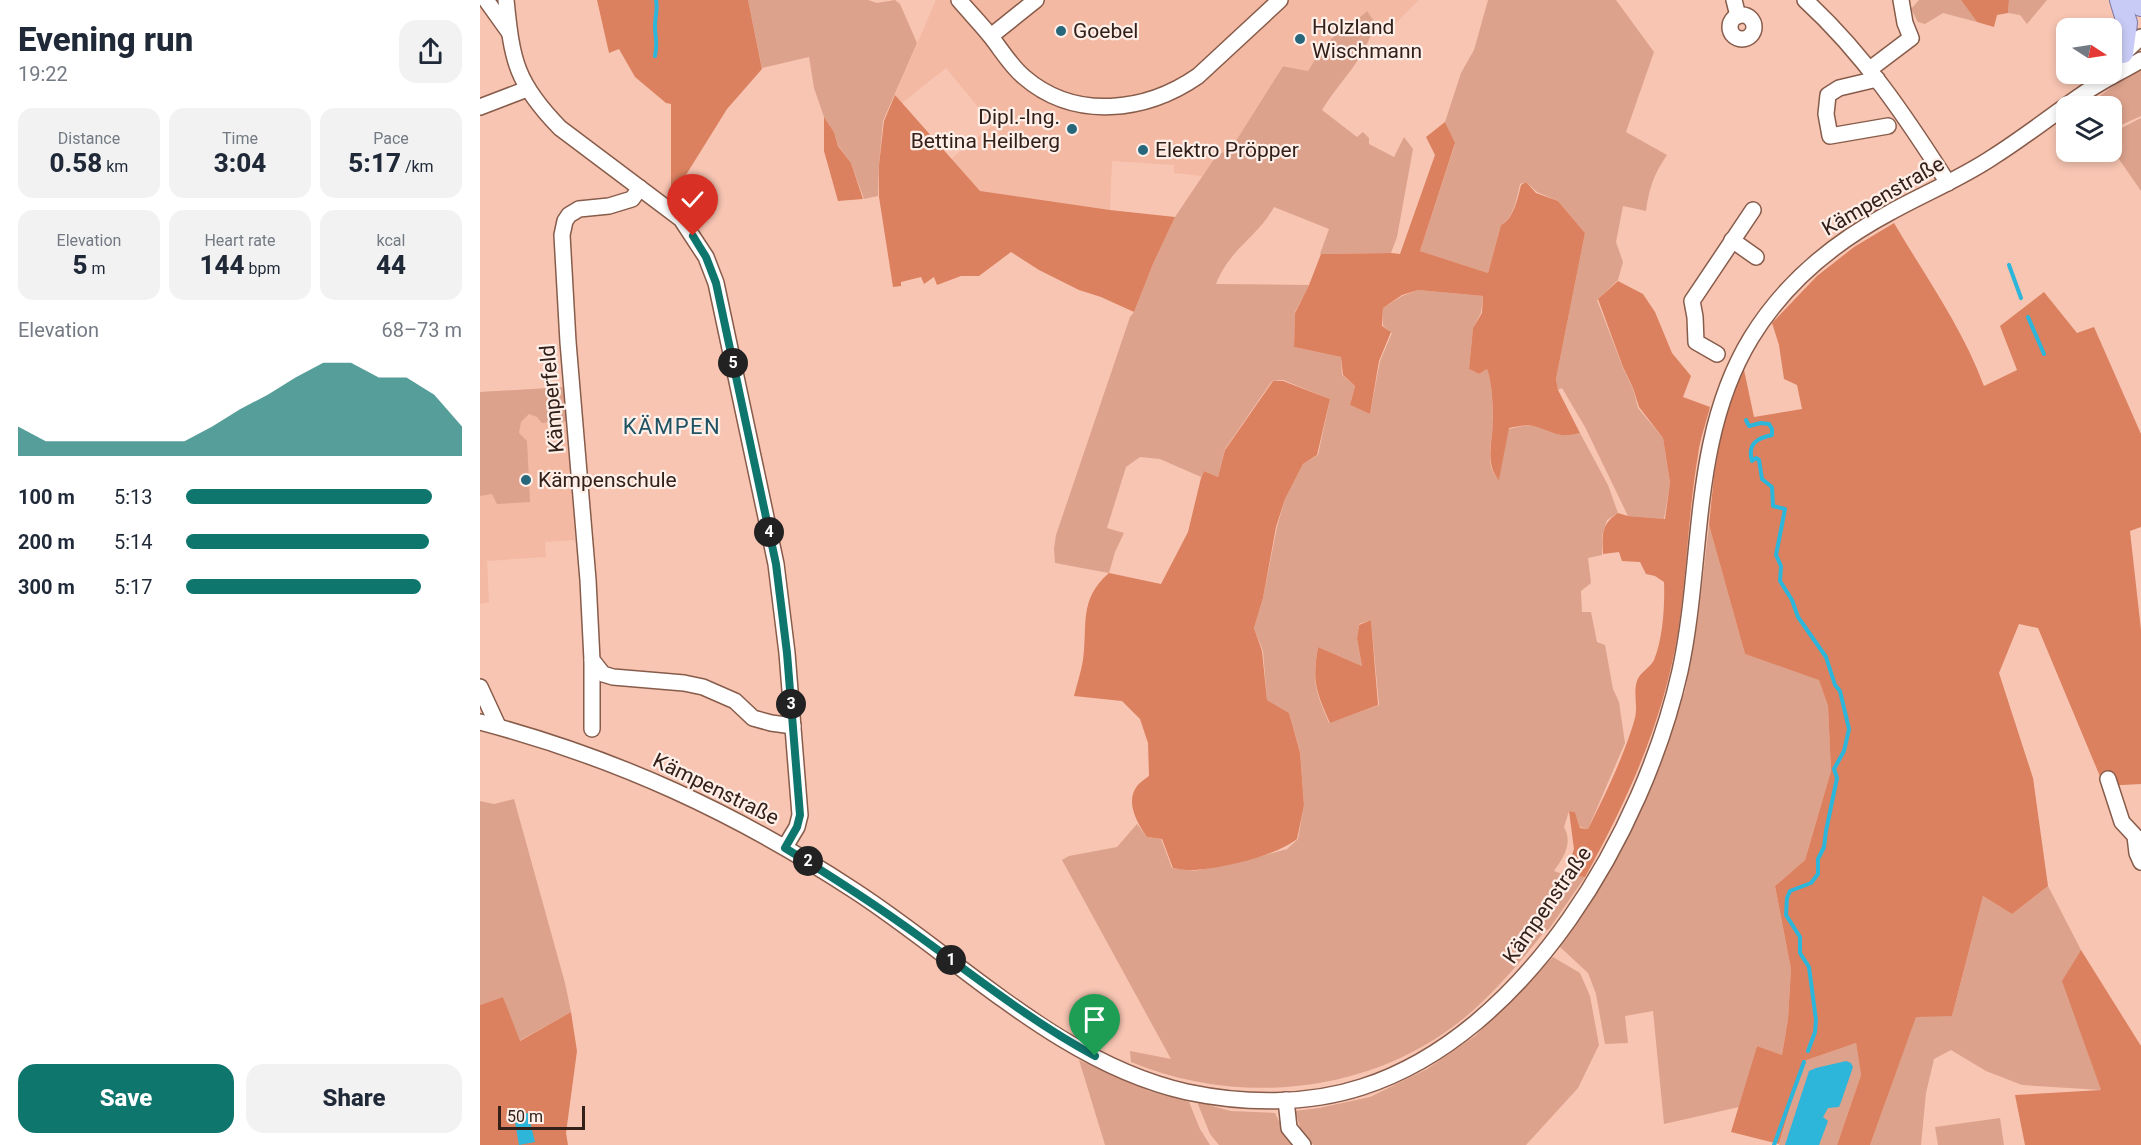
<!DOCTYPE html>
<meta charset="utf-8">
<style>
:root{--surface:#fff;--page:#f2f2f3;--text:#1f2937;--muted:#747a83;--accent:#0f766e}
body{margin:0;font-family:Roboto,sans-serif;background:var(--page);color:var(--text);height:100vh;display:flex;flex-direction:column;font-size:22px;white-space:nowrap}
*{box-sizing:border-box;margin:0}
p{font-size:20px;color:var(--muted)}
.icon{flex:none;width:33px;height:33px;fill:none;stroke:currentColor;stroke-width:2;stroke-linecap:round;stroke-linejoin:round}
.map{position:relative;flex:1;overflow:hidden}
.panel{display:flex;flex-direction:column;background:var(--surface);width:480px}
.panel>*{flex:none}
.needle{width:39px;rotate:102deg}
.tools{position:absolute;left:1576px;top:18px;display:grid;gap:12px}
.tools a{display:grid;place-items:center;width:66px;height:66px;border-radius:12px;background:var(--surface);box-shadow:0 3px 9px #0003;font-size:30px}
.scale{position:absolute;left:18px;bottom:15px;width:87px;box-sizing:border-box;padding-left:6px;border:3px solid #322019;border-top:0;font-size:16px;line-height:21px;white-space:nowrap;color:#322019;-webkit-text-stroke:4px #ffefe9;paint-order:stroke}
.pin{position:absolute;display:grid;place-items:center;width:51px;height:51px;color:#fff;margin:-62px -26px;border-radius:50% 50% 50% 0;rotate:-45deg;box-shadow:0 0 6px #0007}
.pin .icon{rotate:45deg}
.km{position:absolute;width:30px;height:30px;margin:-15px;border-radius:50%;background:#222;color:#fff;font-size:16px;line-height:30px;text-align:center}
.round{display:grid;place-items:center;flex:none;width:63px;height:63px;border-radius:18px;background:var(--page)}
.headline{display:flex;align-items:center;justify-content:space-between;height:102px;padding:0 18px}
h1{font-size:33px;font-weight:800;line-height:45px}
.metrics{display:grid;grid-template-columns:repeat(3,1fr);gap:9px;height:102px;padding:6px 18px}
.metrics div{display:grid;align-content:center;border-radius:15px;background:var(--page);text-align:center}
.metrics b{font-size:26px;font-weight:800}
.metrics small{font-size:16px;font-weight:400}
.metrics p{font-size:16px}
.chart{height:168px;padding:12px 18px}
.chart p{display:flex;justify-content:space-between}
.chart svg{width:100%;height:108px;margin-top:6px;fill:var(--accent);opacity:.7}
.action{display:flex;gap:12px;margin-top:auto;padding:12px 18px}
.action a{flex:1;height:69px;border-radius:18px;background:var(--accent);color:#fff;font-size:24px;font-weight:800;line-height:69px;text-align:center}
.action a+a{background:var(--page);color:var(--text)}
ul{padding:0 18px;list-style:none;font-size:20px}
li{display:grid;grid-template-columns:96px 72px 1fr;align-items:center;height:45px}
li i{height:15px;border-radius:8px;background:var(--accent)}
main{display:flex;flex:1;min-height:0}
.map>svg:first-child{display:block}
.built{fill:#f3b9a3}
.green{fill:#dca28c;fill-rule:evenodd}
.forest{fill:#db815f}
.water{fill:#2eb5da}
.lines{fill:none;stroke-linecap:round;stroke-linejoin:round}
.stream{stroke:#2eb5da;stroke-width:4}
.minor-casing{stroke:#885c4b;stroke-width:18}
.major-casing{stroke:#7c78a3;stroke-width:22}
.minor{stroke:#fff;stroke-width:15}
.major{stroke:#c8cbf5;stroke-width:20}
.route-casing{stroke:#fff;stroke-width:12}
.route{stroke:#0f766e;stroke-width:8}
.poi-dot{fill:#26677b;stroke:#ffefe9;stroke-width:2}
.labels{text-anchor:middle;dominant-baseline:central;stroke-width:4.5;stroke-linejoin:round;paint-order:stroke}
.poi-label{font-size:21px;fill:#322019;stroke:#ffefe9;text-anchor:start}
.street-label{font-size:21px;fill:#322019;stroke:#ffefe9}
.neighbourhood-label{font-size:22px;letter-spacing:1.5px;fill:#1f5262;stroke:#ffefe9}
</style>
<main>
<section class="panel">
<div class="headline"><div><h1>Evening run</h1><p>19:22</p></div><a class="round"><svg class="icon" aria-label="share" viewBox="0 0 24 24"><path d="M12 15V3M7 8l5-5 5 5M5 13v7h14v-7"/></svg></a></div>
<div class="metrics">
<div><p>Distance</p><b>0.58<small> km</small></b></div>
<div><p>Time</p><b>3:04</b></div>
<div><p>Pace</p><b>5:17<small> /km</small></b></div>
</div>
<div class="metrics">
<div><p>Elevation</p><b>5<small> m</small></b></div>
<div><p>Heart rate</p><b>144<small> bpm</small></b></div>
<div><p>kcal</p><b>44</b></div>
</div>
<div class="chart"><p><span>Elevation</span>68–73 m</p>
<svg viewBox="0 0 160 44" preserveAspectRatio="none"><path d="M0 44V32L10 38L20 38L30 38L40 38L50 38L60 38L70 32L80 25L90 19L100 12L110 6L120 6L130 12L140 12L150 19L160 32V44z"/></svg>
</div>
<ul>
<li><b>100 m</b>5:13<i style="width:89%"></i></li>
<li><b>200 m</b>5:14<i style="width:88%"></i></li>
<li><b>300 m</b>5:17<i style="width:85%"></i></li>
</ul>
<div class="action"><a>Save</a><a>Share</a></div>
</section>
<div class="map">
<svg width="1661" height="1145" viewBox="0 0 1661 1145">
<rect width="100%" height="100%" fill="#f8c5b2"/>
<g class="built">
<polygon points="456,0 939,0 908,31 894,21 886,11 879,19 864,27 847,42 828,71 803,65 749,152 738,152 722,176 694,173 694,165 632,161 630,210 500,191 471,159 513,125 466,68 422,103 415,95"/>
<polygon points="87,387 95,540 65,542 66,557 7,561 9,602 0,604 0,392"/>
</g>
<g class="green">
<polygon points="268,0 388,0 397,3 415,0 420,4 437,43 403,121 399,165 398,196 384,199 371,163 358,145 354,132 344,117 334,88 329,57 282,68"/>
<path d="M 1008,0 L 1136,0 L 1174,52 L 1146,132 L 1187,155 C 1174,174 1169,188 1166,211 L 1143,206 L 1136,242 L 1143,262 L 1138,280 L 1117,300 L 1143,368 L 1153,389 L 1158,408 L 1183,438 L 1190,484 L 1184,519 L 1148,516 L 1105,427 L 1082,388 L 1078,390 L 1076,379 L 1105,233 L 1078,201 L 1057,192 L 1046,182 L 1040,184 C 1037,197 1034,218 1021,225 L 1008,273 L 940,251 L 975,144 L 965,122 L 981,73 L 994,50 Z"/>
<polygon points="1439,0 1481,0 1497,22 1463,13 1445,24 1438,22 1431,9"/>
<polygon points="1529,0 1567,0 1547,24 1540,15 1528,13"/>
<path d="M 887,11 L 894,21 C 891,53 858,83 842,110 L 877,137 L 883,132 L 889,138 L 889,144 L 914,157 L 924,137 L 933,149 L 917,237 L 911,253 L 840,254 L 849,229 L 794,207 C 777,238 750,248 736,284 L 829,285 L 815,312 L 814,347 L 861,357 L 862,375 L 875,386 L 870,405 L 890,414 L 900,361 L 912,333 L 903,326 L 903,308 L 922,296 L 938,290 L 1003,296 L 1001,313 L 993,328 L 989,369 L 999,374 L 1007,369 C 1012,381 1013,408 1013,421 C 1013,440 1003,466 1019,479 L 1028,429 C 1036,428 1046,424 1053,426 C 1073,431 1078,439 1100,433 L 1128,485 L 1138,513 L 1127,520 L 1122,536 L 1122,555 L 1108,558 L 1111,583 L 1101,591 L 1102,612 L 1111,612 L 1117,642 L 1125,645 L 1133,689 L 1139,702 L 1145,743 L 1108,829 L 1100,827 L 1095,812 L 1089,811 L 1084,827 C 1093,843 1084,857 1074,871 L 1085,875 L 1105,877 L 1069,929 L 1064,932 C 1041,961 1018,989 990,1013 C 898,1093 762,1108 651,1062 L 650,1051 L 691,1059 L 582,860 L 589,856 L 637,847 L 657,824 L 667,837 L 681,839 L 692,868 L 714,871 L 752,864 L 807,849 L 818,839 L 824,804 L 820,751 L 809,713 L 787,700 L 783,651 L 774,628 L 783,598 L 797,527 L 805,499 L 823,464 L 838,455 L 850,399 L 803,380 L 792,381 L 745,449 L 738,477 L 724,471 L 721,477 L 680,459 L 660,457 L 646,467 L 627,528 L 644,533 L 635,552 L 629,573 L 575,563 L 574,549 L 576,535 L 650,317 L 654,312 L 673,264 L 695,217 L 738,153 L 749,152 L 803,66 L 828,71 C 838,55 847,40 863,29 C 871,22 879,19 887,11 ZM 891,620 L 899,705 L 849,723 C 835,691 832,682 838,647 L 882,666 L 877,640 L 879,624 Z"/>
<polygon points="1661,66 1661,116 1632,129 1632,106 1606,106"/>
<polygon points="1661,118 1661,191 1632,149 1632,133"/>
<polygon points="87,387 89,421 62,423 57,417 49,414 41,422 39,433 47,441 50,502 17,504 12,494 0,496 0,392"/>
<polygon points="1229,525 1265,654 1339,679 1348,706 1351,771 1325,860 1295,886 1311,969 1308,1019 1302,1055 1277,1046 1259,1107 1184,1124 1173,1011 1145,1016 1148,1043 1125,1044 1116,994 1108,973 1080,947 1151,829 1173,781 1205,691 1218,619"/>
<polygon points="34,799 85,983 91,1012 39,1041 23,997 0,1005 0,801 14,804"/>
<polygon points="1568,886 1601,950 1583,981 1621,1090 1542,1085 1506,1071 1471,1050 1454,1059 1446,1093 1441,1145 1390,1145 1436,1016 1472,1016 1503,896 1532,914"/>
<polygon points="1073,957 1100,973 1110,996 1119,1045 1098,1088 1046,1145 834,1145 824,1140 815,1111 839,1108 890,1097 947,1069 995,1036"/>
<polygon points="1376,1043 1381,1075 1357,1145 1299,1145 1324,1061"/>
<polygon points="599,1060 669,1091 709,1102 720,1129 730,1145 625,1145"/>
<polygon points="717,1102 751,1111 795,1113 805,1134 815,1145 739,1145 730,1134"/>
<polygon points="1520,1118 1524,1145 1458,1145 1455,1127"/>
</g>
<g class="forest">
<polygon points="117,0 268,0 282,69 247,109 191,199 191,104 186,103 155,77 139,49 129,53"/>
<polygon points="1481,0 1529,0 1528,13 1517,15 1514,27 1497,22"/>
<polygon points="415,95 500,191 630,210 695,217 673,264 654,312 621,297 599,290 559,270 531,252 499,276 481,276 457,285 454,277 444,284 441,277 421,282 421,286 413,287 399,197 399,165 404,121"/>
<polygon points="344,117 354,132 358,146 371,163 383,199 358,201 344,151"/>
<path d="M 965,122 L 975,143 L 940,251 L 1008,273 L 1021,225 C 1034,219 1038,197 1041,185 L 1046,182 L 1056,193 L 1078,201 L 1105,233 L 1076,379 L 1078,390 L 1100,433 C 1077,439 1073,431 1053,426 C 1046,424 1036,427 1029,428 L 1019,480 C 1004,463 1013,440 1013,420 C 1013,406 1012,382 1007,369 L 999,374 L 989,369 L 993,328 L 1002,313 L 1003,296 L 938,290 L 922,295 L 903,308 L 902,326 L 911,332 L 899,361 L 890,414 L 870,405 L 875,386 L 863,375 L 861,357 L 814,347 L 815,313 L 829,285 L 841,254 L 911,253 L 920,254 L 955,155 L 946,137 Z"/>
<path d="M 1414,223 C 1445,276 1482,327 1504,386 L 1537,370 L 1520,326 L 1564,292 L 1597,333 L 1614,327 L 1661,434 L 1661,527 L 1650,531 L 1661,630 L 1661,784 L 1624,786 L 1558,628 L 1539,624 L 1519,673 L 1553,778 L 1568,886 L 1532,914 L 1503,896 L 1472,1016 L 1436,1017 L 1390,1145 L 1357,1145 L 1381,1075 L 1376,1043 L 1324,1061 L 1299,1144 L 1251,1132 L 1277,1046 L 1302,1055 L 1308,1019 L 1311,969 L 1295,886 L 1325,860 L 1351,771 L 1348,706 L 1339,680 L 1265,654 L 1229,525 L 1234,476 L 1246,405 L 1263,365 L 1274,417 L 1322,409 L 1317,385 L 1304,379 L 1299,345 L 1292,323 L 1337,276 L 1374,247 Z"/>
<path d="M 1138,281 L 1163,294 L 1175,312 L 1192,353 L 1211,376 L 1203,397 L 1230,407 C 1226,423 1220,439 1218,455 C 1208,514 1207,573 1198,632 C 1184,719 1148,800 1105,877 L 1085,875 L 1094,849 L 1089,811 L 1095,812 L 1100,828 L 1108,829 C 1125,795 1145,754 1155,718 C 1158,706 1153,693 1157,681 C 1160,672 1170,668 1174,660 C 1183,639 1185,604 1184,582 L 1175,576 L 1166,574 L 1160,562 L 1142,561 L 1139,552 L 1123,554 C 1122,536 1121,524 1138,513 L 1148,516 L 1185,519 L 1190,483 L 1183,438 L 1159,407 L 1153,388 L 1143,367 L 1118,299 Z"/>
<path d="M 793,381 L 803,381 L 850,399 L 837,455 L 823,464 L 805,499 L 796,527 L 783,598 L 774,628 L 782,651 L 787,700 L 809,713 L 820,752 L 824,805 L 817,839 C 795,856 744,868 716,870 C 708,871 700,869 693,868 L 682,839 L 667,837 C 657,823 645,802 657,786 C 660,782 665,779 669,776 L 668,743 L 660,719 L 642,701 L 594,696 C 597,684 601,672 603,660 C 608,625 598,600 629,573 L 681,584 L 708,532 L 721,478 L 724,471 L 738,477 L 745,450 Z"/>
<path d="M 891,620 L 898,705 L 850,723 C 836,691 832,682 838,647 L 882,666 L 877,639 L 879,625 Z"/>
<polygon points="1601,950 1661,1046 1661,1145 1545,1145 1535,1095 1621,1090 1582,981"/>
<polygon points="23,997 40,1041 91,1012 97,1051 86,1133 88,1145 0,1145 0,1005"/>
</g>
<g class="water">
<polygon points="1366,1061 1371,1063 1373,1067 1361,1102 1359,1107 1348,1108 1343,1117 1348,1121 1339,1145 1305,1145 1329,1071 1336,1068"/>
<polygon points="48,1113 55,1142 39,1145 34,1116"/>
</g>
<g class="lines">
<g class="stream">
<path d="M 175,56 C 178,42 175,38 175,26 C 175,16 178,10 176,0"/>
<polyline points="1529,265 1541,298"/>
<polyline points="1548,317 1564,354"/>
<path d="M 1266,420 L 1269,426 L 1281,423 L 1289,424 L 1292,429 L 1292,435 C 1278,438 1267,443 1272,461 L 1276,458 L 1279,460 L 1282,479 L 1292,487 L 1293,506 L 1305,509 L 1296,555 L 1301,566 L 1300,581 L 1312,600 L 1318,617 L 1346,657 L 1355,685 L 1360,691 L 1369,729 L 1364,751 L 1354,769 L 1357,778 L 1346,831 L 1344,847 L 1338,859 L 1338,874 L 1331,883 L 1310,891 L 1307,898 L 1306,915 L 1320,937 L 1320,953 L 1329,967 L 1336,1020 L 1335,1032 L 1328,1051"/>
<polyline points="1294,1145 1324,1062"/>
</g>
<defs>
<g id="minor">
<polyline points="6,0 29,32"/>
<path d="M 26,0 C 32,61 36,83 80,128 L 201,219 L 226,257 L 236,283 L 296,564 L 307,653 L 320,815 L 317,827 L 305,847"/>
<path d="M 479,0 C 490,13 502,25 512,38 C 522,51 531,66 544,77 C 595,121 666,112 718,76 L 800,0"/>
<polyline points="1254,0 1258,16"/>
<path d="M 1325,0 C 1383,53 1426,117 1468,183"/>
<circle cx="1262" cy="27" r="12"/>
<polyline points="511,36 556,0"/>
<polyline points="1632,64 1661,37"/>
<polyline points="1390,69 1431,38 1425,23 1421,0"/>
<polyline points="1397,79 1359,88 1348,95 1346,114 1350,136 1408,126"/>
<polyline points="0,107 47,89"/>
<polyline points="160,188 152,199 129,206 99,209 89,215 85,221 82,235 88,342 108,580 112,660 123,674 133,677 204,683 223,687 255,701 273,718 291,723 313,726"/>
<polyline points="1252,240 1276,257"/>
<polyline points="1237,354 1216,342 1215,317 1212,301 1273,210"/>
<polyline points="112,660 112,729"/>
<polyline points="0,687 18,726"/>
<path d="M 0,722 C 137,758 256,813 375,891 C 481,960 581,1064 707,1092 C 764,1104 827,1105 882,1087 C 1047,1034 1164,831 1200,671 C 1224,561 1210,438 1271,338 C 1304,284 1353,243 1409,213 C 1443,194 1480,179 1513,157 C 1543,138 1571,116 1600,96 C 1619,82 1641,72 1661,60"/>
<polyline points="1628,779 1642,822 1655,836 1657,853 1661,862"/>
<polyline points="806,1100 809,1128 823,1145"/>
</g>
<g id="major">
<polyline points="1640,0 1647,23 1643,53"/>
<polyline points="1656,0 1661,6"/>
</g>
</defs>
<use href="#minor" class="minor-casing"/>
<use href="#major" class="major-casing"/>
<use href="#minor" class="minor"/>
<use href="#major" class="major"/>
</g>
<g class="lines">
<defs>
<path id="route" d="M 213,236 L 226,257 L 236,283 L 296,564 L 307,653 L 320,815 L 317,827 L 305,848 C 351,876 396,905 440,937 C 497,978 552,1022 615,1056"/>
</defs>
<use href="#route" class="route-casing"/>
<use href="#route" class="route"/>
</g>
<g class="poi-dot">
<circle cx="581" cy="31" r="6"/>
<circle cx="820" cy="39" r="6"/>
<circle cx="592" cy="129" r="6"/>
<circle cx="663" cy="150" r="6"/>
<circle cx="46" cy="480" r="6"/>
</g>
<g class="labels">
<g class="poi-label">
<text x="832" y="27">Holzland<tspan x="832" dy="24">Wischmann</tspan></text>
<text x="593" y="31">Goebel</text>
<text x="580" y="117" text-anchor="end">Dipl.-Ing.<tspan x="580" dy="24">Bettina Heilberg</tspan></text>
<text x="675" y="150">Elektro Pröpper</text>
<text x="58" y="480">Kämpenschule</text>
</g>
<g class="street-label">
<text transform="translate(1403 196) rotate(-30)">Kämpenstraße</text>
<text transform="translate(72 399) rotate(-95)">Kämperfeld</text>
<text transform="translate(236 789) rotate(26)">Kämpenstraße</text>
<text transform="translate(1067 905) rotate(-55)">Kämpenstraße</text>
</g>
<g class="neighbourhood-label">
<text x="192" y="426">KÄMPEN</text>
</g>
</g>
</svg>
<div class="tools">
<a><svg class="needle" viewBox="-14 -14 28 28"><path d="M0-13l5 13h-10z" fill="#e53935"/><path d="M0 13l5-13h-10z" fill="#747a83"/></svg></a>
<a><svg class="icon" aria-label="layers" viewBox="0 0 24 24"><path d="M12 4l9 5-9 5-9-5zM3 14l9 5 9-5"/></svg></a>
</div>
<div class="scale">50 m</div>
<div class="pin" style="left:615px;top:1056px;background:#1e9e55"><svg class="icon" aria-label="arrive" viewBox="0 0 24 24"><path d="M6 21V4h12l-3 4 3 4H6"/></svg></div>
<div class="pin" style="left:213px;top:236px;background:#d93025"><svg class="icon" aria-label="check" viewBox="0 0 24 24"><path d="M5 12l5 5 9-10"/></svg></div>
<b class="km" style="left:471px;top:960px">1</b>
<b class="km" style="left:328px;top:861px">2</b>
<b class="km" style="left:311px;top:704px">3</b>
<b class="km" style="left:289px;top:532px">4</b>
<b class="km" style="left:253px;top:363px">5</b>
</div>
</main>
